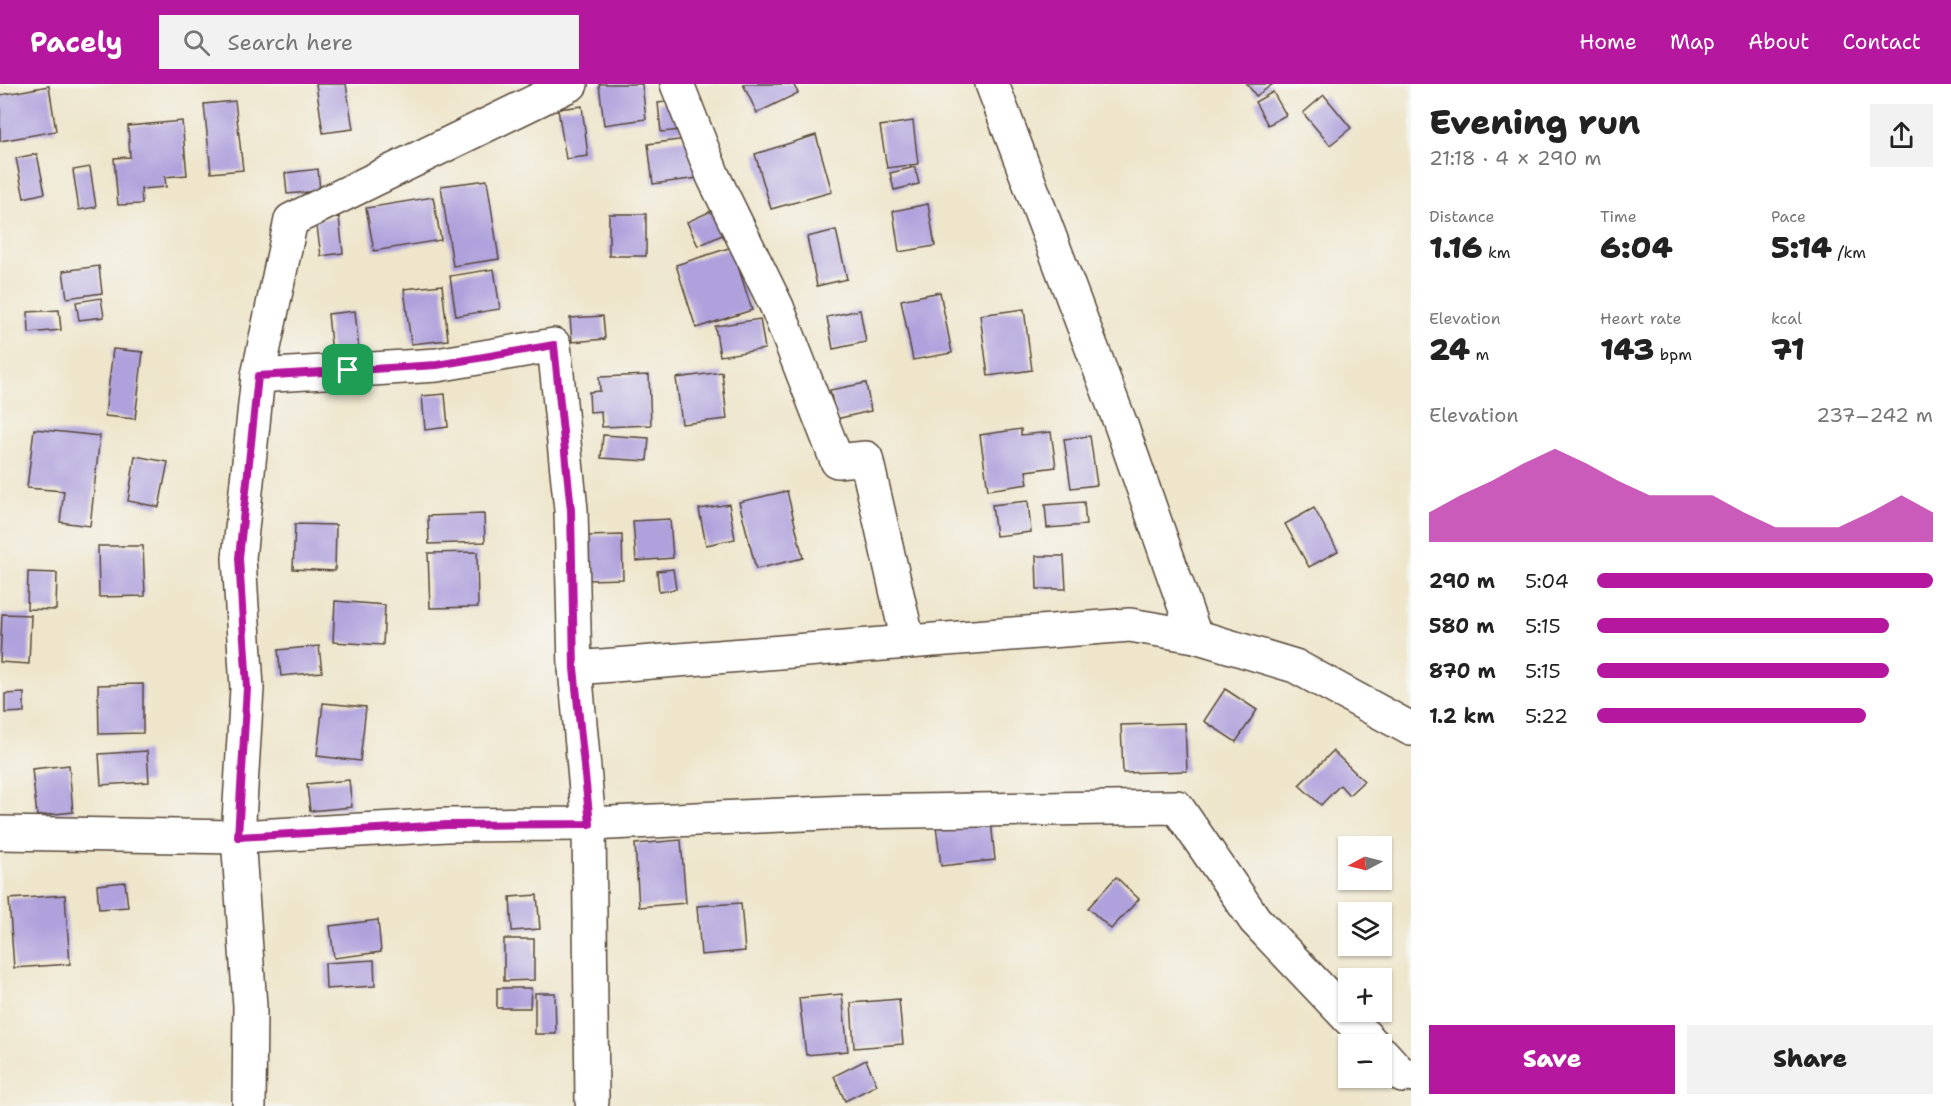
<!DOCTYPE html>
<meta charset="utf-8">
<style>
:root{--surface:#fff;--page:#f2f2f2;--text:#222;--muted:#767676;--accent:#b5179e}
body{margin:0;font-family:"Shantell Sans",sans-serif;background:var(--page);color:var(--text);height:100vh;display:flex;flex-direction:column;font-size:22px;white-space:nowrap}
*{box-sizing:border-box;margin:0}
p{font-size:20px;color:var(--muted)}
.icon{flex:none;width:33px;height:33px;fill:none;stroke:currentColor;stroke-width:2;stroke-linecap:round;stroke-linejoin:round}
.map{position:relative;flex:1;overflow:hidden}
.sheet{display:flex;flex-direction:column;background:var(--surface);width:540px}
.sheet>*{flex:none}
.needle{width:39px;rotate:263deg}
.tools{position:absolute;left:1338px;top:752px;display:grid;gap:12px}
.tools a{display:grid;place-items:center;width:54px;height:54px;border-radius:0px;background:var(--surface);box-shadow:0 2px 4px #0004;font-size:30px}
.pin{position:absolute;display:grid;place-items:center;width:51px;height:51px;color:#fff;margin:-26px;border-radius:12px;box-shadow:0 3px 9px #0006}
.round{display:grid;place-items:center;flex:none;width:63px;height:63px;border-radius:0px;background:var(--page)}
.summary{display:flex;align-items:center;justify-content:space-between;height:102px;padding:0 18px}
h1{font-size:33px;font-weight:800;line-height:45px}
.figures{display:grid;grid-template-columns:repeat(3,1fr);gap:9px;height:102px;padding:6px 18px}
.figures div{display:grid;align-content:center}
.figures b{font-size:30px;font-weight:800}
.figures small{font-size:16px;font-weight:400}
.figures p{font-size:16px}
.chart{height:168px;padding:12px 18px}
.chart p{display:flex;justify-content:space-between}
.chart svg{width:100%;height:108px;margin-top:6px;fill:var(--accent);opacity:.7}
.button{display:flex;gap:12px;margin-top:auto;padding:12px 18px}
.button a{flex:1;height:69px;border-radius:0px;background:var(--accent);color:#fff;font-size:24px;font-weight:800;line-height:69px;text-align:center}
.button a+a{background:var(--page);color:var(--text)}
ul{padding:0 18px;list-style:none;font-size:20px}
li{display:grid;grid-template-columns:96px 72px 1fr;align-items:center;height:45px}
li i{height:15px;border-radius:8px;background:var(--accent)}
header{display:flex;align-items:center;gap:36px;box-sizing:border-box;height:84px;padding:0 30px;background:var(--accent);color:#fff}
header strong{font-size:28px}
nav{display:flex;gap:33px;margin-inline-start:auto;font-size:21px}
.search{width:420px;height:54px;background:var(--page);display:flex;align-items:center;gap:15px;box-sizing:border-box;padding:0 21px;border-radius:0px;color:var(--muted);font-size:22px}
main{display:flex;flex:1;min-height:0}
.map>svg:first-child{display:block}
.building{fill:#afa1dc}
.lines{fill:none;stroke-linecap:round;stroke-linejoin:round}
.minor-casing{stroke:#564638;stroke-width:36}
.minor{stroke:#fff;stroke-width:33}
.route-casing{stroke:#fff;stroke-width:12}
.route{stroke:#b5179e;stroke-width:8}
</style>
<header>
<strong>Pacely</strong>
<div class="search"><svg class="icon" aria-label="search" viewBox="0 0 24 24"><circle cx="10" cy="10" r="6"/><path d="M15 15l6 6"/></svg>Search here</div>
<nav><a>Home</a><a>Map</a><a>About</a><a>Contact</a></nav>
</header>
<main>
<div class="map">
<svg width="1411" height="1022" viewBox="0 0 1411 1022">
<rect width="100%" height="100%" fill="#f6f6f2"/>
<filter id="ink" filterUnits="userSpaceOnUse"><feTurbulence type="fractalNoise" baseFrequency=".0167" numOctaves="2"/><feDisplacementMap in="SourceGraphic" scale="12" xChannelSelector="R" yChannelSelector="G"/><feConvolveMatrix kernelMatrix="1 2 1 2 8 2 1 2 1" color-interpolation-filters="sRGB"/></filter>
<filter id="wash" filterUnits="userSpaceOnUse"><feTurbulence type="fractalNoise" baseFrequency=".008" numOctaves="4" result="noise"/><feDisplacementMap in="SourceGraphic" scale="24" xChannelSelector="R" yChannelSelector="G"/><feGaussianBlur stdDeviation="1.35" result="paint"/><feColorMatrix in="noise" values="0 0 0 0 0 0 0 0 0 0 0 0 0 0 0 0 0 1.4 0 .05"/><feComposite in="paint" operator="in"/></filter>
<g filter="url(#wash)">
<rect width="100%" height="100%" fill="#eee5ca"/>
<g id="blocks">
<g class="building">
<polygon points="316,0 346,0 353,45 323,49"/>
<polygon points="599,0 642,0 646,35 604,41"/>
<polygon points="743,0 793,0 798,9 757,29"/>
<polygon points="1247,0 1273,0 1256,12"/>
<polygon points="49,2 56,47 0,57 0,11"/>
<polygon points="1273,8 1286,31 1268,41 1255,18"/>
<polygon points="1324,11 1351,44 1330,61 1303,29"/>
<polygon points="679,16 683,46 661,48 658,19"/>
<polygon points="235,17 243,86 211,89 204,20"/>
<polygon points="582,22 588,72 566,75 558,25"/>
<polygon points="182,37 187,91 165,93 166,103 141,105 142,120 118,121 114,74 130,73 128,42"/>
<polygon points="913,37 918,80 887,84 880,42"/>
<polygon points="816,51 832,108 771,125 755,70"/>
<polygon points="694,54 698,94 653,100 648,60"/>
<polygon points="37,70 45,109 24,114 16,74"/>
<polygon points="90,83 96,123 79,126 73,86"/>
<polygon points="915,83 919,100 894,106 890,89"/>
<polygon points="318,85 320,107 287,110 285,89"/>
<polygon points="487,96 499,175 453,182 441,102"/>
<polygon points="433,113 441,156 374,167 366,124"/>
<polygon points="928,120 935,162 899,168 893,127"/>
<polygon points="718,124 729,148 698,162 687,138"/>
<rect x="609" y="130" width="37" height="42"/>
<polygon points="339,133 343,169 321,172 316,136"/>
<polygon points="836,146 847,195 817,202 807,153"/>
<polygon points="732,163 752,226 696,244 676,181"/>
<polygon points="99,182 102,209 67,214 63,187"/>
<polygon points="494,185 500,225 456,232 450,192"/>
<polygon points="442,201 448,256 411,260 404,205"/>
<polygon points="940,208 952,269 913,276 901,216"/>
<polygon points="101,214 104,233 79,236 76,218"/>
<polygon points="1024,225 1032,286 988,292 980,231"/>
<polygon points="59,226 61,246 29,249 28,228"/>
<polygon points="860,226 866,258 833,265 827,233"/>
<polygon points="355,227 359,267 332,270 328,230"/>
<polygon points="603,232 605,255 572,258 570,234"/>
<polygon points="760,235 765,265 720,272 715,242"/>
<polygon points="113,265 143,268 135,335 105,332"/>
<polygon points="722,288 727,335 682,340 676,294"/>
<polygon points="649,291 651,341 602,343 601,327 590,328 589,308 600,307 599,293"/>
<polygon points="866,299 871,327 836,335 830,306"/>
<polygon points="445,310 448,343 425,346 422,312"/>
<polygon points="34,345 100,352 90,442 60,438 64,407 27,404"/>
<polygon points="1021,345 1021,351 1051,348 1056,383 1026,387 1028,400 988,406 980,351"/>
<polygon points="603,351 649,354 647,377 601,374"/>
<polygon points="1090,352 1097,401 1071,404 1064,355"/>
<polygon points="135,372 168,378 159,423 128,417"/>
<polygon points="787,407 803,474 756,485 739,418"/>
<polygon points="1028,417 1031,448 996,452 992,421"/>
<polygon points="1084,418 1086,441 1047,444 1045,421"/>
<polygon points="729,420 735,455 706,461 699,425"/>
<polygon points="1314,424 1338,467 1309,483 1285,440"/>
<polygon points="484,430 485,458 429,460 428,432"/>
<polygon points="670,435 673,474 636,477 633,437"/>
<polygon points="295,440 336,441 335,487 293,485"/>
<polygon points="622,451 623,495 587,496 586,452"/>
<polygon points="98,462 143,462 145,512 99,513"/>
<polygon points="477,468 478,523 430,524 428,469"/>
<polygon points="1036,472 1064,472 1066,505 1037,505"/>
<polygon points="673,485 676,505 659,508 657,487"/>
<polygon points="28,488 57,489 56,526 27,525"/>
<polygon points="335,517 385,521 383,561 333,558"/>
<polygon points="2,530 31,531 29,580 0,578"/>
<polygon points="319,562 322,588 281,592 278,566"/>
<polygon points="143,600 143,649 99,650 98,601"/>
<polygon points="1225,605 1257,626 1236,658 1204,637"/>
<polygon points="24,609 24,628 5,629 5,610"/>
<polygon points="323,619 366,623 360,677 317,672"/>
<polygon points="1185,639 1187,687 1123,689 1121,641"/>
<polygon points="147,667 149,698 101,701 99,670"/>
<polygon points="1333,667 1364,697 1349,711 1340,701 1321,721 1299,701"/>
<polygon points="69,681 73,728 37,732 32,685"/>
<polygon points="349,696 352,723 310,727 307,700"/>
<polygon points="991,736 995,776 941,782 936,742"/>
<polygon points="681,756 686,819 639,823 635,760"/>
<polygon points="1116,793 1139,815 1111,845 1088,824"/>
<polygon points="125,798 128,823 99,825 97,801"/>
<polygon points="65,811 70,880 14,884 9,815"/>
<polygon points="537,811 540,845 512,847 510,813"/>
<polygon points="741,819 745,867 701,871 697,822"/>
<polygon points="378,836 381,868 334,874 330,842"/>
<polygon points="504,855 534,855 534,896 504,897"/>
<polygon points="374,876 375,902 326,905 325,879"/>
<polygon points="497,904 531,904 530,924 497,924"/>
<polygon points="535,909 555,909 556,950 535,950"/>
<polygon points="842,910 848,967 806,971 799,914"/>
<polygon points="899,915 903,960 854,964 851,919"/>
<polygon points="866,976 877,1001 845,1017 834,992"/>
</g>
</g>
</g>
<g filter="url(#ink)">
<use href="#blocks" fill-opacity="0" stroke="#564638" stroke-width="1.5"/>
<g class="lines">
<defs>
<g id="minor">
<polyline points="677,0 713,92 777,223 837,377 866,374 908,558 1130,541 1195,552 1295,582 1411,645"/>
<polyline points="992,0 1121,341 1195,552"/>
<polyline points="258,292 437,281 554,261 571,426 575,584 589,740 592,1018"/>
<polyline points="575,584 908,558"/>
<polyline points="0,749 238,753 447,741 589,740 848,728 1177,723 1255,836 1373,960"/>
<polyline points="1382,969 1403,992 1411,991"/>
<polyline points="249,1022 250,922 238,753 247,604 239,474 258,292 291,136 571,0"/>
</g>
</defs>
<use href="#minor" class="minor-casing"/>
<use href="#minor" class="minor"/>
</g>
</g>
<g class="lines" filter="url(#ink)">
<defs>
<polygon id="route" points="554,261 571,426 574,584 590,740 447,741 238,753 247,604 239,474 258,292 437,281"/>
</defs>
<use href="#route" class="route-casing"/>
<use href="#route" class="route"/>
</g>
</svg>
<div class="tools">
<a><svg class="needle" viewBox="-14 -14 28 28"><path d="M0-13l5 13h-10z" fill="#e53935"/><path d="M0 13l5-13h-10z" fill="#767676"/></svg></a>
<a><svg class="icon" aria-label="layers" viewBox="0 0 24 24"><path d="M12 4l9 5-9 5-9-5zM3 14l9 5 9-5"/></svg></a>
<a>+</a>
<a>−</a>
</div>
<div class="pin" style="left:348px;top:286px;background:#1e9e55"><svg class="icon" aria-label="arrive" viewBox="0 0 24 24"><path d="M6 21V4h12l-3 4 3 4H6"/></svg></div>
</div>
<section class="sheet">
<div class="summary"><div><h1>Evening run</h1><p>21:18 · 4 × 290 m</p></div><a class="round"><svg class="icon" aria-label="share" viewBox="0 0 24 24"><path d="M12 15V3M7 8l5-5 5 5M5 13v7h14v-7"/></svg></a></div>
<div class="figures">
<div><p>Distance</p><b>1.16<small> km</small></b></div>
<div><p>Time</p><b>6:04</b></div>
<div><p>Pace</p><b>5:14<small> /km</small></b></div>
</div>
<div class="figures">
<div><p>Elevation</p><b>24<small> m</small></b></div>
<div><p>Heart rate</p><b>143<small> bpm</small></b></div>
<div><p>kcal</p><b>71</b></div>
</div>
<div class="chart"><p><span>Elevation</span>237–242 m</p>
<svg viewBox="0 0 160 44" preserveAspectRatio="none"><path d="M0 44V32L10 25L20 19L30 12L40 6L50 12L60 19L70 25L80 25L90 25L100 32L110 38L120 38L130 38L140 32L150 25L160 32V44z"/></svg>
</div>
<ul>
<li><b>290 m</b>5:04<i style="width:100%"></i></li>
<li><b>580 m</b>5:15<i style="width:87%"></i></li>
<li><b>870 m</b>5:15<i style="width:87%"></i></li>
<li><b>1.2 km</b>5:22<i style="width:80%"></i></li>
</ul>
<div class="button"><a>Save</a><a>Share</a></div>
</section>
</main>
